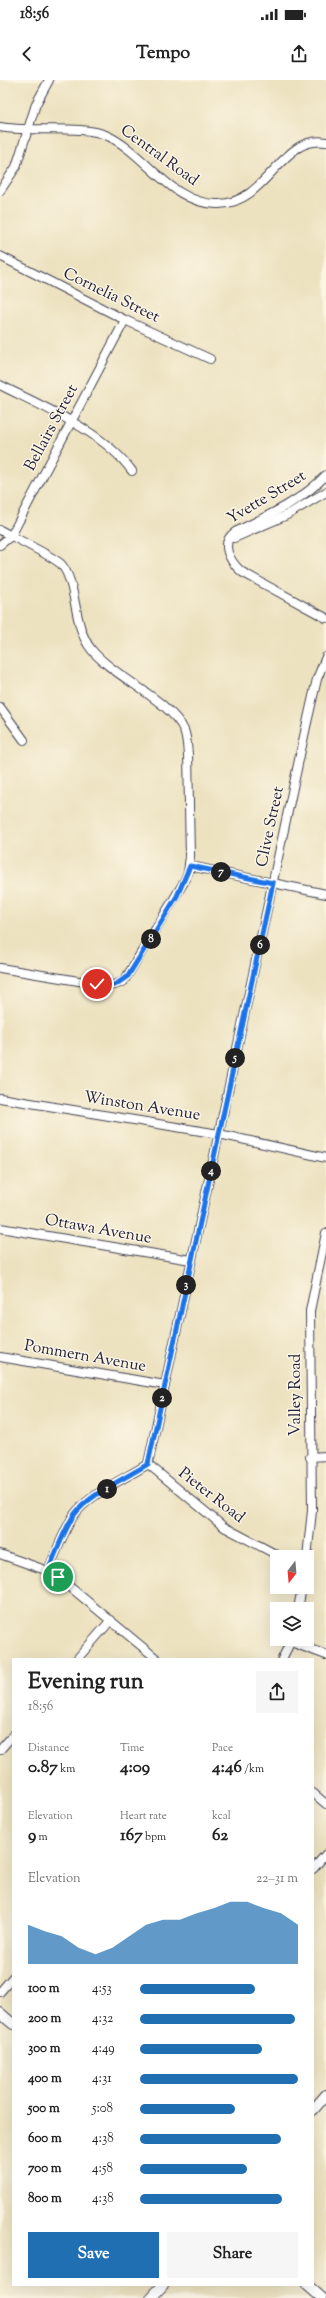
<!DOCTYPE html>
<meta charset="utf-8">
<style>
:root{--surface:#fff;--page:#f6f6f6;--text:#222;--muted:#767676;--accent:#1f6fb2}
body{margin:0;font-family:"Sorts Mill Goudy",serif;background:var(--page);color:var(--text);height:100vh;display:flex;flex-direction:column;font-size:15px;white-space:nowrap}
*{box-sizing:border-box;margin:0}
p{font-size:13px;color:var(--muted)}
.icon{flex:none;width:22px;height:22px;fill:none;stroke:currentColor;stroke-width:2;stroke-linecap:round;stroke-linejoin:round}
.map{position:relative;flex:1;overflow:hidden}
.side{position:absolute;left:12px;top:1578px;width:302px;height:628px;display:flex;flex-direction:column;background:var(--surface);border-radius:0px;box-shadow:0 4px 16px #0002}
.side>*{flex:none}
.needle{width:26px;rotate:196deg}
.buttons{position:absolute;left:270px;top:1470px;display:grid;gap:8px}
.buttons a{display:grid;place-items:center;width:44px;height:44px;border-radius:0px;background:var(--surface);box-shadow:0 4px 16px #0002;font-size:20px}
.pin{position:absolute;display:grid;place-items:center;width:34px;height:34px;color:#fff;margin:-17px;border:2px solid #fff;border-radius:50%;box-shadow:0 1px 4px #0007}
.km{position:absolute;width:20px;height:20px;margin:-10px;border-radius:50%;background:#222;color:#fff;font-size:11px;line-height:20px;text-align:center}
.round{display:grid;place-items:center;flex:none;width:42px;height:42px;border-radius:0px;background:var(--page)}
.headline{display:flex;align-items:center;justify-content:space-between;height:68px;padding:0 16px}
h1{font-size:22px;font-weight:800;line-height:30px}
.stats{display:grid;grid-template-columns:repeat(3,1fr);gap:6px;height:68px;padding:4px 16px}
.stats div{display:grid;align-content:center}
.stats b{font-size:17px;font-weight:800}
.stats small{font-size:11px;font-weight:400}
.stats p{font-size:11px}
.chart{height:112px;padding:8px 16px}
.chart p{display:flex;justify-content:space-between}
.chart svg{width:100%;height:72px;margin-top:4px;fill:var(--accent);opacity:.7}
.button{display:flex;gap:8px;margin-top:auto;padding:8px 16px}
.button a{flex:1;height:46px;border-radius:0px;background:var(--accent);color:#fff;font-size:16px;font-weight:800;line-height:46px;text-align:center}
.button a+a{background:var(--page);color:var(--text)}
ul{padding:0 16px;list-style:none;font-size:13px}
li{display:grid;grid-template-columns:64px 48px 1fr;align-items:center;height:30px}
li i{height:10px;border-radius:5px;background:var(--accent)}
.status{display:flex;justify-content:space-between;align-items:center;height:28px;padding:0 20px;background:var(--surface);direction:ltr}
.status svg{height:11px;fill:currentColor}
header{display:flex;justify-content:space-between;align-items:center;height:52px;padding:0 16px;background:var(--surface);font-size:18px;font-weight:800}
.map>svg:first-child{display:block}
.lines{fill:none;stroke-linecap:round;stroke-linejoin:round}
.minor-casing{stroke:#403f4f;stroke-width:10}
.tertiary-casing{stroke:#403f4f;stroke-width:12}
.minor{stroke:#fff;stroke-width:8}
.tertiary{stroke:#fff;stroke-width:10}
.route-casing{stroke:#fff;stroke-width:8}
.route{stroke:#1a73e8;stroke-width:5}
.labels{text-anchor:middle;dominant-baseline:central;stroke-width:3;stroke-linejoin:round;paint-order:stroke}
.street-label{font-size:16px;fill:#22223b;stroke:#fcf5e5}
</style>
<div class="status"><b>18:56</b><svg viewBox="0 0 49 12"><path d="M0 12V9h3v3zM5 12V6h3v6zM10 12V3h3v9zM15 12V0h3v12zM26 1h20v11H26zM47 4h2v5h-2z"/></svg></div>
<header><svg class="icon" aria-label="back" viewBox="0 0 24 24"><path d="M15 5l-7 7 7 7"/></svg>Tempo<svg class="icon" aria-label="share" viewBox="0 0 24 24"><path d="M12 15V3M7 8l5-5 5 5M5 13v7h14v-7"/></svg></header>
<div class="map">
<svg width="326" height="2218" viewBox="0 0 326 2218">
<rect width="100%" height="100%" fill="#fcf5e5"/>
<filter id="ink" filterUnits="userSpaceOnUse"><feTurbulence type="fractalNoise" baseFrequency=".025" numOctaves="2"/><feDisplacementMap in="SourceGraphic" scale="8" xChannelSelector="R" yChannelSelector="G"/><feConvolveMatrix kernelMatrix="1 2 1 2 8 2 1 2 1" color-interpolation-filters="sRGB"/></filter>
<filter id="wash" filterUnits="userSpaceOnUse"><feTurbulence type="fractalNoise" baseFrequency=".012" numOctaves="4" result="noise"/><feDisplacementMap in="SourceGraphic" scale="16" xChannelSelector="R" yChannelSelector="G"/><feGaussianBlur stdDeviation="0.9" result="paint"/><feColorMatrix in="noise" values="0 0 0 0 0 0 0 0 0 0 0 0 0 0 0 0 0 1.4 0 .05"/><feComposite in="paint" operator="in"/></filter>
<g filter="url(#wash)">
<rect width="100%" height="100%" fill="#ece2c0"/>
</g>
<g filter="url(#ink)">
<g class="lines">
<defs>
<g id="minor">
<path d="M 0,47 C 29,53 84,44 108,56 C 146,74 173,126 219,124 C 268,123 281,54 326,62"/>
<polyline points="0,111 16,87 36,24 49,0"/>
<polyline points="0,176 125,240 210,279"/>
<path d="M 0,305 C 43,327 103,351 132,391"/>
<path d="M 326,395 C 302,421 267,436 235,452 C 219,463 230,482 242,492 L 326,538"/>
<path d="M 0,450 C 13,457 52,476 61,484 C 78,503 72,545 91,569 C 112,596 170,620 184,650 C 187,657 187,666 188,674 L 190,776 L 188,793 L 184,802 L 124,901 L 115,905 L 97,904 L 0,888"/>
<polyline points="234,458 287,435 326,412"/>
<polyline points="0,465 11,456 125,240"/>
<polyline points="0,627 24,660"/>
<polyline points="190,786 326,814"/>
<polyline points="0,1018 219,1054 326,1078"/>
<polyline points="0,1148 191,1180"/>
<polyline points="0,1277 165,1305"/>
<polyline points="310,1377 326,1376"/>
<polyline points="148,1384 224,1447 281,1477"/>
<polyline points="0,1474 48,1491 58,1497 157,1579"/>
<polyline points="307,1477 312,1431 310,1231 326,1153"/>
<path d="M 48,1491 C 56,1473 63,1452 74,1435 C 89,1414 126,1398 148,1384 L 306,647 L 317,599 L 326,577"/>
<polyline points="298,1529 302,1507"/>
<polyline points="291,1562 326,1575"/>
<polyline points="77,1579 111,1540"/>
<polyline points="282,1579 292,1559"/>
<polyline points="0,1670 13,1655"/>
<polyline points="313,1713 326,1724"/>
<polyline points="313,1789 326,1774"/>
<polyline points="0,1912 13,1897"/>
</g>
<g id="tertiary">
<polyline points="0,1933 13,1944"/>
<polyline points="313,2030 326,2015"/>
<polyline points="307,2205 322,2218"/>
<polyline points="151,2218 163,2205"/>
</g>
</defs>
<use href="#minor" class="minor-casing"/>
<use href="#tertiary" class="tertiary-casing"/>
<use href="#minor" class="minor"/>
<use href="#tertiary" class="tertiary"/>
</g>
</g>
<g class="lines" filter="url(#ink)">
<defs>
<path id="route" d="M 58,1497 L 48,1491 C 56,1473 63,1452 74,1435 C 89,1414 126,1398 148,1384 L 273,803 L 190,786 L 177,816 L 128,896 L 115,905 L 97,904"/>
</defs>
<use href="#route" class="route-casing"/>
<use href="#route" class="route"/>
</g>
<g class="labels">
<g class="street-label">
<text transform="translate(159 76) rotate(36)">Central Road</text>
<text transform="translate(111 216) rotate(26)">Cornelia Street</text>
<text transform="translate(52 348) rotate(-62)">Bellairs Street</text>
<text transform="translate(267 418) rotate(-31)">Yvette Street</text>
<text transform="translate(271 747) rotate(-78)">Clive Street</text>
<text transform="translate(142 1027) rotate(9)">Winston Avenue</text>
<text transform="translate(98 1150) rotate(10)">Ottawa Avenue</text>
<text transform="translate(85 1277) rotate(10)">Pommern Avenue</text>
<text transform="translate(296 1315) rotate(-90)">Valley Road</text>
<text transform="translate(211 1416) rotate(38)">Pieter Road</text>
</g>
</g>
</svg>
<div class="buttons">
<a><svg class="needle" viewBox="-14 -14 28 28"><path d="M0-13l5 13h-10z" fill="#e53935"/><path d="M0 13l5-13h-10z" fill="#767676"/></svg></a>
<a><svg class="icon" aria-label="layers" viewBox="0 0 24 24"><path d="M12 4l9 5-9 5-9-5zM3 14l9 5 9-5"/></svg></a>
</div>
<div class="pin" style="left:58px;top:1497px;background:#1e9e55"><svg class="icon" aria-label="arrive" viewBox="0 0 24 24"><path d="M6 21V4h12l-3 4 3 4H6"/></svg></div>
<div class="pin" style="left:97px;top:904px;background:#d93025"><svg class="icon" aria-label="check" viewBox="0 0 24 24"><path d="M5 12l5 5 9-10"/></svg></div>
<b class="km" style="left:107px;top:1409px">1</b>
<b class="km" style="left:162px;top:1318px">2</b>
<b class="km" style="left:186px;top:1205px">3</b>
<b class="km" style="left:211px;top:1091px">4</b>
<b class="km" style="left:235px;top:978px">5</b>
<b class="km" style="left:260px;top:865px">6</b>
<b class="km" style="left:221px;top:792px">7</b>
<b class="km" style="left:151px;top:859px">8</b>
<section class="side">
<div class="headline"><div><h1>Evening run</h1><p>18:56</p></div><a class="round"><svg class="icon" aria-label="share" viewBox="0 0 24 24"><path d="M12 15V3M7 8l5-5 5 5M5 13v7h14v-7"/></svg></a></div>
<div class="stats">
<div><p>Distance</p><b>0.87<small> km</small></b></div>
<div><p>Time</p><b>4:09</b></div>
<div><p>Pace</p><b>4:46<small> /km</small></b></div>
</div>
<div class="stats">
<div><p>Elevation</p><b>9<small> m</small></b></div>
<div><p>Heart rate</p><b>167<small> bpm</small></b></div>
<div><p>kcal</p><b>62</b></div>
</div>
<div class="chart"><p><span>Elevation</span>22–31 m</p>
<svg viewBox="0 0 160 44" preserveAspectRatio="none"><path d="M0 44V20L10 24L20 27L30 34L40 38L50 34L60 27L70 20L80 17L90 17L100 13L110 10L120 6L130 6L140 10L150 13L160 20V44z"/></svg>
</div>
<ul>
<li><b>100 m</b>4:53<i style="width:73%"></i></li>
<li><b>200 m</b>4:32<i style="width:98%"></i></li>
<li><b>300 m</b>4:49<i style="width:77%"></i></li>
<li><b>400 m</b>4:31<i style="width:100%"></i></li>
<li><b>500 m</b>5:08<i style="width:60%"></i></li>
<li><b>600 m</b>4:38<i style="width:89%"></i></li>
<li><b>700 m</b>4:58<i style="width:68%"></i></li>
<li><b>800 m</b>4:38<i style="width:90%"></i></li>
</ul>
<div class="button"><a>Save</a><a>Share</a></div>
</section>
</div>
